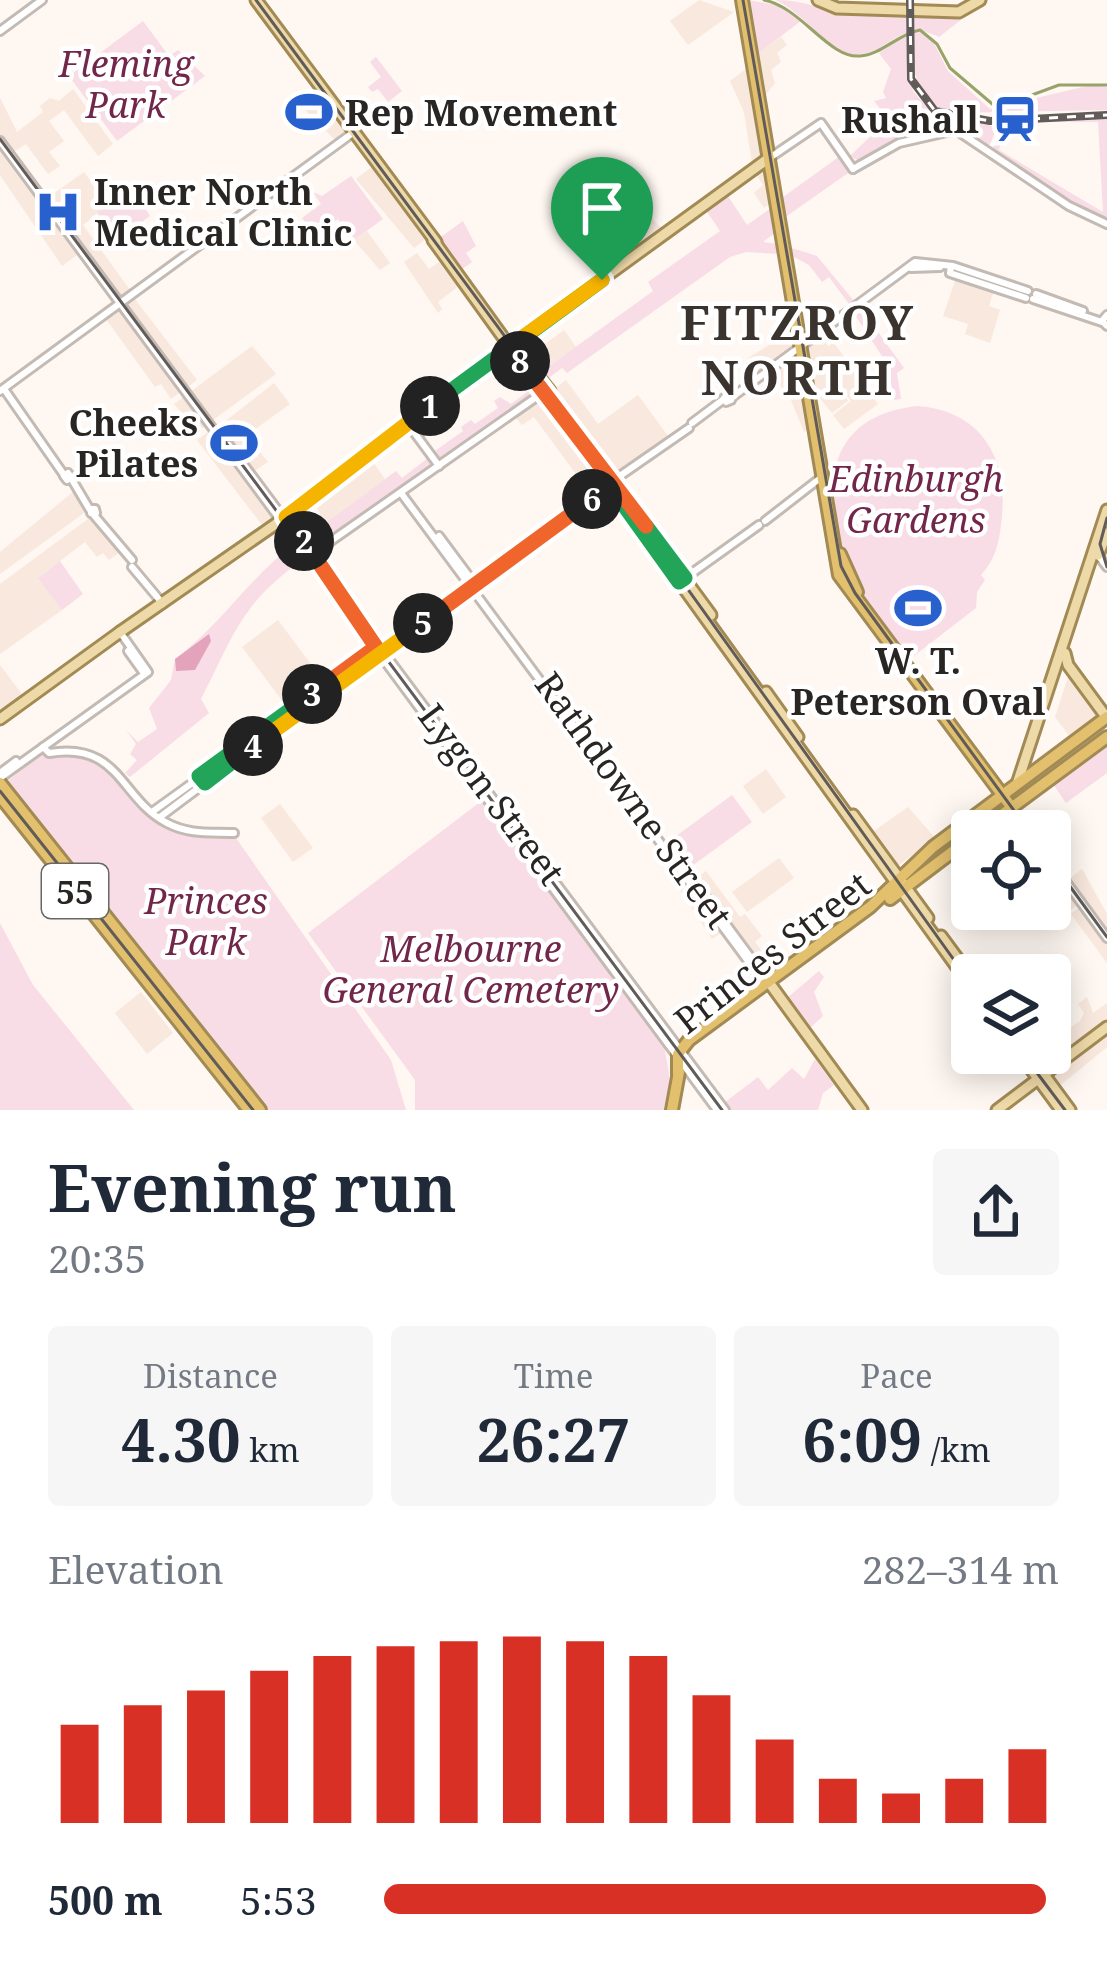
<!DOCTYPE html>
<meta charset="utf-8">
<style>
:root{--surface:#fff;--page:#f6f6f7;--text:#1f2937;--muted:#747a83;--accent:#d93025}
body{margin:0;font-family:"Noto Serif",serif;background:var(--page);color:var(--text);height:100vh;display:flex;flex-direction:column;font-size:45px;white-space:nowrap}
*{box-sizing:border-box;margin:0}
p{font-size:39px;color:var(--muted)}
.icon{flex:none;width:66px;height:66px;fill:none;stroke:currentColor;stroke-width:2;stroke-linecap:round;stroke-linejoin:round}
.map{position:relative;height:1110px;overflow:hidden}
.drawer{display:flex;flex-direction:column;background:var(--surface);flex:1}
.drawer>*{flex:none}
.buttons{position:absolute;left:951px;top:810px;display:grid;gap:24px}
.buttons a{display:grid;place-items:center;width:120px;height:120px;border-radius:12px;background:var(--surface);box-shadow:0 6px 30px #0003;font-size:60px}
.pin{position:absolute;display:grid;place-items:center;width:102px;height:102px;color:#fff;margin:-123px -51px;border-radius:50% 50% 50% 0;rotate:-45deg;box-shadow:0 0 12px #0007}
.pin .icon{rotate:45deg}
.km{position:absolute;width:60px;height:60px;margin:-30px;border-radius:50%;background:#222;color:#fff;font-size:33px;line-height:60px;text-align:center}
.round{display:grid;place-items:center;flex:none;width:126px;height:126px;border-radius:12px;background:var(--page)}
.summary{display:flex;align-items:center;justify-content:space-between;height:204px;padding:0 48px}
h1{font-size:66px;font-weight:700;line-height:90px}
.figures{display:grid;grid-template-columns:repeat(3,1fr);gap:18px;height:204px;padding:12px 48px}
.figures div{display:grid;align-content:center;border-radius:12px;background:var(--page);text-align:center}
.figures b{font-size:60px;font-weight:700}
.figures small{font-size:33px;font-weight:400}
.figures p{font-size:33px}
.chart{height:336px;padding:24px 48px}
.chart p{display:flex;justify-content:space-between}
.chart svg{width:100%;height:216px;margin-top:12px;stroke:var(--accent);stroke-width:6}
ul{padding:0 48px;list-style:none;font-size:39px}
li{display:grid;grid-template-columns:192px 144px 1fr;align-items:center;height:90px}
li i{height:30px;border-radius:15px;background:var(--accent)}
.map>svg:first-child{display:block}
.built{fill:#f9e8dd}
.green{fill:#f8dde7}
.forest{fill:#e3a3bb}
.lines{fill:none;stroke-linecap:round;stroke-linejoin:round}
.stream{stroke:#97a369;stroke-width:3}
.minor-casing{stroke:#c3bab3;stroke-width:12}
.major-casing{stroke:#a18a54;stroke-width:15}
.highway-casing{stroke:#a18a54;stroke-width:16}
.minor{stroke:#fff;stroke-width:6}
.major{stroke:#eed9a8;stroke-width:9}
.highway{stroke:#e2c06e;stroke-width:10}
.tram{stroke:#615c59;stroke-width:3}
.rail-casing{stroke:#615c59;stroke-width:8}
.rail{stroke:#fff;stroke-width:3;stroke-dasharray:9;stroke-linecap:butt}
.split-1-casing{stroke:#fff;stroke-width:24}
.split-2-casing{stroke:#fff;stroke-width:24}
.split-3-casing{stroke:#fff;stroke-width:24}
.split-4-casing{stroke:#fff;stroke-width:24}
.split-5-casing{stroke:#fff;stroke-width:24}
.split-6-casing{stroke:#fff;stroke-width:24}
.split-7-casing{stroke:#fff;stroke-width:24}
.split-8-casing{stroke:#fff;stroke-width:24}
.split-9-casing{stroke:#fff;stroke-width:24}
.split-1{stroke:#22a559;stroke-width:15}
.split-2{stroke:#f5b400;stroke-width:15}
.split-3{stroke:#f0652b;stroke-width:15}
.split-4{stroke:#22a559;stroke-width:15}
.split-5{stroke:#f5b400;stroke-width:15}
.split-6{stroke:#f0652b;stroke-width:15}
.split-7{stroke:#22a559;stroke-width:15}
.split-8{stroke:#f0652b;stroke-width:15}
.split-9{stroke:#f5b400;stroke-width:15}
.labels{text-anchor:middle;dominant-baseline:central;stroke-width:9;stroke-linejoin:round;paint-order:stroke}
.shield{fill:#fff;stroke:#696665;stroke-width:3}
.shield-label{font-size:33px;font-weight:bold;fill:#292523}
.park-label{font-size:36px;font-style:italic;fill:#72274a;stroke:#fff}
.poi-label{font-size:36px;font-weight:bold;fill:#292523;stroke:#fff;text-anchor:start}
.street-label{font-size:36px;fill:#292523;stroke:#fff}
.district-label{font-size:48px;font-weight:bold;letter-spacing:3px;fill:#3a332e;stroke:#fff}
</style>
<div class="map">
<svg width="1107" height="1110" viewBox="0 0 1107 1110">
<rect width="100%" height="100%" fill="#fff7f1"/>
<g class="built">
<polygon points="699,0 734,12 688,45 670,21"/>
<polygon points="781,37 787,45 777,53 781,62 771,70 775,83 764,97 755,55"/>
<polygon points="750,66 774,200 764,208 754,193 763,185 753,170 744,112 730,81"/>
<polygon points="73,89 113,144 98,156 64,110 49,121 64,141 49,152 60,166 48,174 26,144 13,152 0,134 0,98 17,132 43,112 40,106 50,98 59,101"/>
<polygon points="323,98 347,132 335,140 306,111"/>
<polygon points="0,147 77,255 62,266 0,175"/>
<polygon points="372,167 426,239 414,248 356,179"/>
<polygon points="84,172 94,186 101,182 114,199 83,225 130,290 118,298 46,199"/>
<polygon points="636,201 663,230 636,249 613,217"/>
<polygon points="367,231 390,263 380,270 354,240"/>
<polygon points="417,253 429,269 442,260 460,285 438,302 442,309 438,313 404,262"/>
<polygon points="956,278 994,290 989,306 1000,310 990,343 965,334 968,324 943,316"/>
<polygon points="134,298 197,380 171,399 161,384 155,387 106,319"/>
<polygon points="564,330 576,347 541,372 529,356"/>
<polygon points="789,333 796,343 758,372 748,358"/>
<polygon points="819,335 828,346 834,343 878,404 844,429 833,415 851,401 816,353 848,401 832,413 811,387 803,346"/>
<polygon points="252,346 276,374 198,431 174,404"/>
<polygon points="785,361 805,389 812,426 804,432 791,400 771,372"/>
<polygon points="566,380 598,424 638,395 668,436 613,476 553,390"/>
<polygon points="274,383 290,404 247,435 268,462 253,472 218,427"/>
<polygon points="543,397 604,483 590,493 534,417 522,425 515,417"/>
<polygon points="211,430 276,516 262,525 197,440"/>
<polygon points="370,458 385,479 324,524 314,500"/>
<polygon points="74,491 88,510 0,574 0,552"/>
<polygon points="92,516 120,552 109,560 103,553 97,557 85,542 39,577 62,610 0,654 0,584"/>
<polygon points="278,620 322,679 286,706 242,647"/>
<polygon points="0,665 24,697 0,714"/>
<polygon points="1069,674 1100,716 1071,738 1055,717"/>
<polygon points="766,769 786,797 763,814 743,786"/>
<polygon points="280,804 313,848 293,862 261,818"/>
<polygon points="908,807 935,838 895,868 871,833"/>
<polygon points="779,858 794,878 747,912 732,892"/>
<polygon points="1050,864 1079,904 1065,914 1050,894"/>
<polygon points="1082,869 1107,914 1107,934 1068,880"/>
<polygon points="706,871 740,917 745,914 762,936 755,942 770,962 762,968 731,926 712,939 680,890"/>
<polygon points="1081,906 1107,943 1107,963 1071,914"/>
<polygon points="141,992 173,1033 147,1054 115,1013"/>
<polygon points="1087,997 1093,1013 1107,1003 1107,1023 1044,1070 1031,1053 1050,1053 1050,1046 1064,1041 1060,1035 1080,1021 1084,1013 1078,1004"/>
<polygon points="1107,1031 1107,1047 1057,1088 1047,1074"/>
</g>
<g class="green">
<polygon points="747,0 783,6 801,21 756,55"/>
<path d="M 775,0 C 796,0 810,5 830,9 C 873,17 920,3 962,19 L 939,37 C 897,17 887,59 851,54 C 823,49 803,11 775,0 Z"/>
<polygon points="143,21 169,56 178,50 205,76 117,141 69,76"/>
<path d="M 920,32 L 933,41 L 948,71 L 990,109 L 1091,85 L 1107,87 L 1107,110 L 949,113 C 912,97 913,69 913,33 Z"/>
<path d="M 908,33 L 913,91 C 945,133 973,108 996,130 L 988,149 L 956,126 L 902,139 L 861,162 L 850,156 L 876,131 L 872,125 L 881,110 L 874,101 L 886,98 L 883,92 L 891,69 L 879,53 Z"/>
<polygon points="376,57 402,91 388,102 378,89 372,92 368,87 381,77 370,62"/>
<polygon points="1107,118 1107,220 1073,205 991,151 1006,127 999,150 1103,212 1098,122 1022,122"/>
<polygon points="840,156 851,171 784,218 779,200"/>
<polygon points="351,176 383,219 354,240 338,219 315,236 302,218 321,204 313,192 322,196"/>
<polygon points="132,187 150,216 117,240 97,213"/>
<polygon points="726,193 747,225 771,208 776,232 763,242 779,244 780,254 746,252 730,257 567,373 562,368 546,380 541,372 653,291 648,282 720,231 705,209"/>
<polygon points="463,221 476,246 466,253 472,262 461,270 438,239"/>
<polygon points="789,247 817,256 854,301 849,304 829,277 822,282 809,265 790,255"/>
<polygon points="860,307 904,368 897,373 901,399 894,400 890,378 878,361 882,356 853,312"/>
<polygon points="535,386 539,392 442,461 435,451 463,431 461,427 471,420 475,424 498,408 494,401 500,397 511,404"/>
<path d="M 917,406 C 979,410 1008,456 1002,515 C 1000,538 997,558 981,575 L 985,580 L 977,592 L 976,608 L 910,659 C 898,650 890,635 881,623 C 831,553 791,420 917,406 Z"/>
<polygon points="429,457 434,464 315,551 305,538 396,471 402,478"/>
<path d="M 294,544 L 305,558 C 240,604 235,633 201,699 L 209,713 L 130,777 L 125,773 L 137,760 L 130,754 L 136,744 L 126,730 L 138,742 L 157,729 L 149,708 L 171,680 L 175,659 C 221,625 248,579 294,544 Z"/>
<polygon points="60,561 83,594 62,610 38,578"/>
<polygon points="1107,744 1107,773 1066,803 1053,784"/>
<path d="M 40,755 C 58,757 79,755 96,764 C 153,791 153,851 234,835 L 391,1060 L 406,1110 L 263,1110 L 4,784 Z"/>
<polygon points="732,795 752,822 692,866 672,839"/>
<polygon points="480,802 488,803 664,1045 670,1080 664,1110 415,1110 415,1080 308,933"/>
<polygon points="0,923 33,985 134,1110 0,1110"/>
<polygon points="819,971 824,977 814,992 823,1016 809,1029 787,998"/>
<polygon points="815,1059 834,1085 823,1093 818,1110 729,1110 724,1103 758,1077 768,1090 792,1068 804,1079"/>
</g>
<polygon class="forest" points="209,634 211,641 195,670 176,671 175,659"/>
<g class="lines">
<path class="stream" d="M 764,0 C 801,7 829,59 860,56 C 881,55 898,34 920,30 L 937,44 L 950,68 L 997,108 L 1059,85 L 1107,85"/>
<defs>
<g id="minor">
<polyline points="0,31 42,0"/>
<polyline points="0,141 717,1110"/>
<polyline points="771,157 821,123 853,169"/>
<polyline points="853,169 899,143 956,130 1069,206 1107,224"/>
<polyline points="951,266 950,273 1026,298"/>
<polyline points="911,268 940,267"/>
<polyline points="1036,294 1083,311"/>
<polyline points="1033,299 1102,322"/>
<polyline points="1107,315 1102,321 1107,326"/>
<polyline points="4,389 64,475"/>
<polyline points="0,391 354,132"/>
<polygon points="728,395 731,400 726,402 724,398"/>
<polyline points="731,398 915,262 953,266 1028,291"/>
<polyline points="692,423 724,399"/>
<polyline points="408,424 439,466"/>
<polyline points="229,445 725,1110"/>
<polygon points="68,473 71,477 67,480 64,476"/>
<polyline points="71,478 90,510"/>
<polyline points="614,480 689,428"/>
<polyline points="401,493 765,984"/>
<polygon points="91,509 95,509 96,513 91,513"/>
<polyline points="93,514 132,560"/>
<polyline points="765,521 823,476"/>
<polyline points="547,527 609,484"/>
<polygon points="548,527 550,533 544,535 541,530"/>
<polyline points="439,536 471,579"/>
<polyline points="1097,554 1107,567"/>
<polyline points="311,555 545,391"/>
<polyline points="132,567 163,604"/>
<polyline points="685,578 759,525"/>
<polyline points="430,614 541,532"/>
<polygon points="424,615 430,614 432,619 425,622"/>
<polyline points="128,651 143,672"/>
<polyline points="287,712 373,648 386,647 423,620"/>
<polyline points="291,718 379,652"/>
<path d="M 43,747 L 49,753 C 120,741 120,799 167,823 C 190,835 210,832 234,833"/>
<polyline points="0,773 16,761"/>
<polyline points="199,777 281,716"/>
<polyline points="0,778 148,672 120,632"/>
<polyline points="205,783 286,723"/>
<polyline points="1013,810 1029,831"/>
<polyline points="152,812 195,781"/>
<polyline points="160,817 200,787"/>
<polyline points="1050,860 1107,938"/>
<polyline points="689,874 768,981"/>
</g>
<g id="major">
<polyline points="256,0 436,242"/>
<polyline points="818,0 837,8 959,12 980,0"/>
<polyline points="433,240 972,988"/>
<polyline points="601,280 769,158"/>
<polyline points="516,348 550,391"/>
<polyline points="605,468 638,513"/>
<polyline points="1098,555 1107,533"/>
<polyline points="675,566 711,615"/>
<polyline points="120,632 283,519 403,423 602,280"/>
<polyline points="1065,653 1068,665 1107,718"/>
<polyline points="766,692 798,737"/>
<polyline points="0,719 120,632"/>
<polyline points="1018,781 1107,510"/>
<polyline points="853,815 928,918"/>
<polyline points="941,936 972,978"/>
<polyline points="768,981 862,1110"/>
<polyline points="1019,1053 1061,1110"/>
<polyline points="1028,1053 1070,1110"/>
<polyline points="997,1110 1107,1027"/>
</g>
<g id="highway">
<polyline points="742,0 839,575 1012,808"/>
<polyline points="840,554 857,592"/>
<polyline points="0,783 260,1110"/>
<polyline points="0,796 249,1110"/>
<polyline points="980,831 1107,737"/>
<polyline points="890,899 972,837"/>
<polyline points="678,1074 678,1054 689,1040 870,907 933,847 1107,717"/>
<polyline points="672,1110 679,1072"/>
</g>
</defs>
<use href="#minor" class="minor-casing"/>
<use href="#major" class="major-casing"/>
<use href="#highway" class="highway-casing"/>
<use href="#minor" class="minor"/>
<use href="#major" class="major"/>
<use href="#highway" class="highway"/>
<g class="tram">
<polyline points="256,0 552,400 972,985"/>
<polyline points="743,0 841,566 855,593 1029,831"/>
<polyline points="0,139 722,1110"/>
<polyline points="1107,518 1100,544 1107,567"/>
<polyline points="0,791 253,1110"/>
<polyline points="1050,859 1107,937"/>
<polyline points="1022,1053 1065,1110"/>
</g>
<defs>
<polyline id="rail" points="910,0 911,79 935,111 990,121 1107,115"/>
</defs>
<use href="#rail" class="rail-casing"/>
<use href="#rail" class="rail"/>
</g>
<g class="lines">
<defs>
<polyline id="split-1" points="430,406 602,280"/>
<polyline id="split-2" points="304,541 286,517 430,406"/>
<polyline id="split-3" points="304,541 376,647 312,694"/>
<polyline id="split-4" points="253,746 205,783 199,776 312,694"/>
<polyline id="split-5" points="253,746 423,623"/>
<polyline id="split-6" points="423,623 592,499"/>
<polyline id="split-7" points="592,499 610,486 679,582 685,578 646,526"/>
<polyline id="split-8" points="520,361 646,526"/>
<polyline id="split-9" points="520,361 512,345 602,280"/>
</defs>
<use href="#split-1" class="split-1-casing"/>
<use href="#split-2" class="split-2-casing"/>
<use href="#split-3" class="split-3-casing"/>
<use href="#split-4" class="split-4-casing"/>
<use href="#split-5" class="split-5-casing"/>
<use href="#split-6" class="split-6-casing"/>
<use href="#split-7" class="split-7-casing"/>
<use href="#split-8" class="split-8-casing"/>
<use href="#split-9" class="split-9-casing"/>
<use href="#split-1" class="split-1"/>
<use href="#split-2" class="split-2"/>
<use href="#split-3" class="split-3"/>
<use href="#split-4" class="split-4"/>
<use href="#split-5" class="split-5"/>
<use href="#split-6" class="split-6"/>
<use href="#split-7" class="split-7"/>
<use href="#split-8" class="split-8"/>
<use href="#split-9" class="split-9"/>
</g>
<defs>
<symbol id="stadium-bare" viewBox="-9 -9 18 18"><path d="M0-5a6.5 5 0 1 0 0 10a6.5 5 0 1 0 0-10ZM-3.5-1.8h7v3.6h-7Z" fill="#2860ce" stroke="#fff" stroke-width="2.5" paint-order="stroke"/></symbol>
<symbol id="station-bare" viewBox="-9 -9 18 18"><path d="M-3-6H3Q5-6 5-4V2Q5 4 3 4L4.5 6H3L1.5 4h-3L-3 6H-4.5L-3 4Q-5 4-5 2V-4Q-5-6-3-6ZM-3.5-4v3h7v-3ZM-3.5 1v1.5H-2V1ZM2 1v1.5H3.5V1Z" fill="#2860ce" stroke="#fff" stroke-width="2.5" paint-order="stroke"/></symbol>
<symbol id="hospital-bare" viewBox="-9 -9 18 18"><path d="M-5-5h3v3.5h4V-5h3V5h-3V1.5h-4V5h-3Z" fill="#2860ce" stroke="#fff" stroke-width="2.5" paint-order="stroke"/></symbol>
</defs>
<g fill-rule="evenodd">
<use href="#stadium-bare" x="276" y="79" width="66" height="66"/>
<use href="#station-bare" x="982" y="86" width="66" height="66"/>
<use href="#hospital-bare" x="25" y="179" width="66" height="66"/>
<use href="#stadium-bare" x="201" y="410" width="66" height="66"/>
<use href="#stadium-bare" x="885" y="575" width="66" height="66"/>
</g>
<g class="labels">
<rect class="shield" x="42" y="864" width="66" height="54" rx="9"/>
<g class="shield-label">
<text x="75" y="891">55</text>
</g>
<g class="park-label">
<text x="126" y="63">Fleming<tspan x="126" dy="41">Park</tspan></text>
<text x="916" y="478">Edinburgh<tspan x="916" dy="41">Gardens</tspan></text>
<text x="206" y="900">Princes<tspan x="206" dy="41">Park</tspan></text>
<text x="471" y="948">Melbourne<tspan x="471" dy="41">General Cemetery</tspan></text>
</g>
<g class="poi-label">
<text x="345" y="112">Rep Movement</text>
<text x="979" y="119" text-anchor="end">Rushall</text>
<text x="94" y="191">Inner North<tspan x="94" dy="41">Medical Clinic</tspan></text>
<text x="198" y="422" text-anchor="end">Cheeks<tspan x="198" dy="41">Pilates</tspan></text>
<text x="918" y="660" text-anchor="middle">W. T.<tspan x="918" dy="41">Peterson Oval</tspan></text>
</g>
<g class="street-label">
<text transform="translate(492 794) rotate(53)">Lygon Street</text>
<text transform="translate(634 800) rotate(54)">Rathdowne Street</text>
<text transform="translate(772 952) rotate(-38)">Princes Street</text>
</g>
<g class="district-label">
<text x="798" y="321">FITZROY<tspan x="798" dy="55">NORTH</tspan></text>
</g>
</g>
</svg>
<div class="buttons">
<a><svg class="icon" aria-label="locate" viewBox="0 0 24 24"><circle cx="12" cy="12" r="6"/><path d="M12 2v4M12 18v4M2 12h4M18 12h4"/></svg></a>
<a><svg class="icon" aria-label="layers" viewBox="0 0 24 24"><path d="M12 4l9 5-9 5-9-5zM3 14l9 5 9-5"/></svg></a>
</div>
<div class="pin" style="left:602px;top:280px;background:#1e9e55"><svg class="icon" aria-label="arrive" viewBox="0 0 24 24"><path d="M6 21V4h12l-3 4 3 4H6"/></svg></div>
<b class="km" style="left:430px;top:406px">1</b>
<b class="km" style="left:304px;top:541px">2</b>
<b class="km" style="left:312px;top:694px">3</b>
<b class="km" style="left:253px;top:746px">4</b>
<b class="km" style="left:423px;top:623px">5</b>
<b class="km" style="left:592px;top:499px">6</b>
<b class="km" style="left:520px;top:361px">8</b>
</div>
<section class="drawer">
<div class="summary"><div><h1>Evening run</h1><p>20:35</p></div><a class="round"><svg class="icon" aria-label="share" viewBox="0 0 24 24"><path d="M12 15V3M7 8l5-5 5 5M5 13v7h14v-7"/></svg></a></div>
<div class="figures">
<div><p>Distance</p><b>4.30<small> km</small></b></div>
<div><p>Time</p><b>26:27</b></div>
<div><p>Pace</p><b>6:09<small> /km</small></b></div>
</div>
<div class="chart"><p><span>Elevation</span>282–314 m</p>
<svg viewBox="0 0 160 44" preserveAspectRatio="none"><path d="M5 44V24M15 44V20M25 44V17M35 44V13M45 44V10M55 44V8M65 44V7M75 44V6M85 44V7M95 44V10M105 44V18M115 44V27M125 44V35M135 44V38M145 44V35M155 44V29"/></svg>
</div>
<ul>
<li><b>500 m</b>5:53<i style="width:98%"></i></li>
</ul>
</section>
